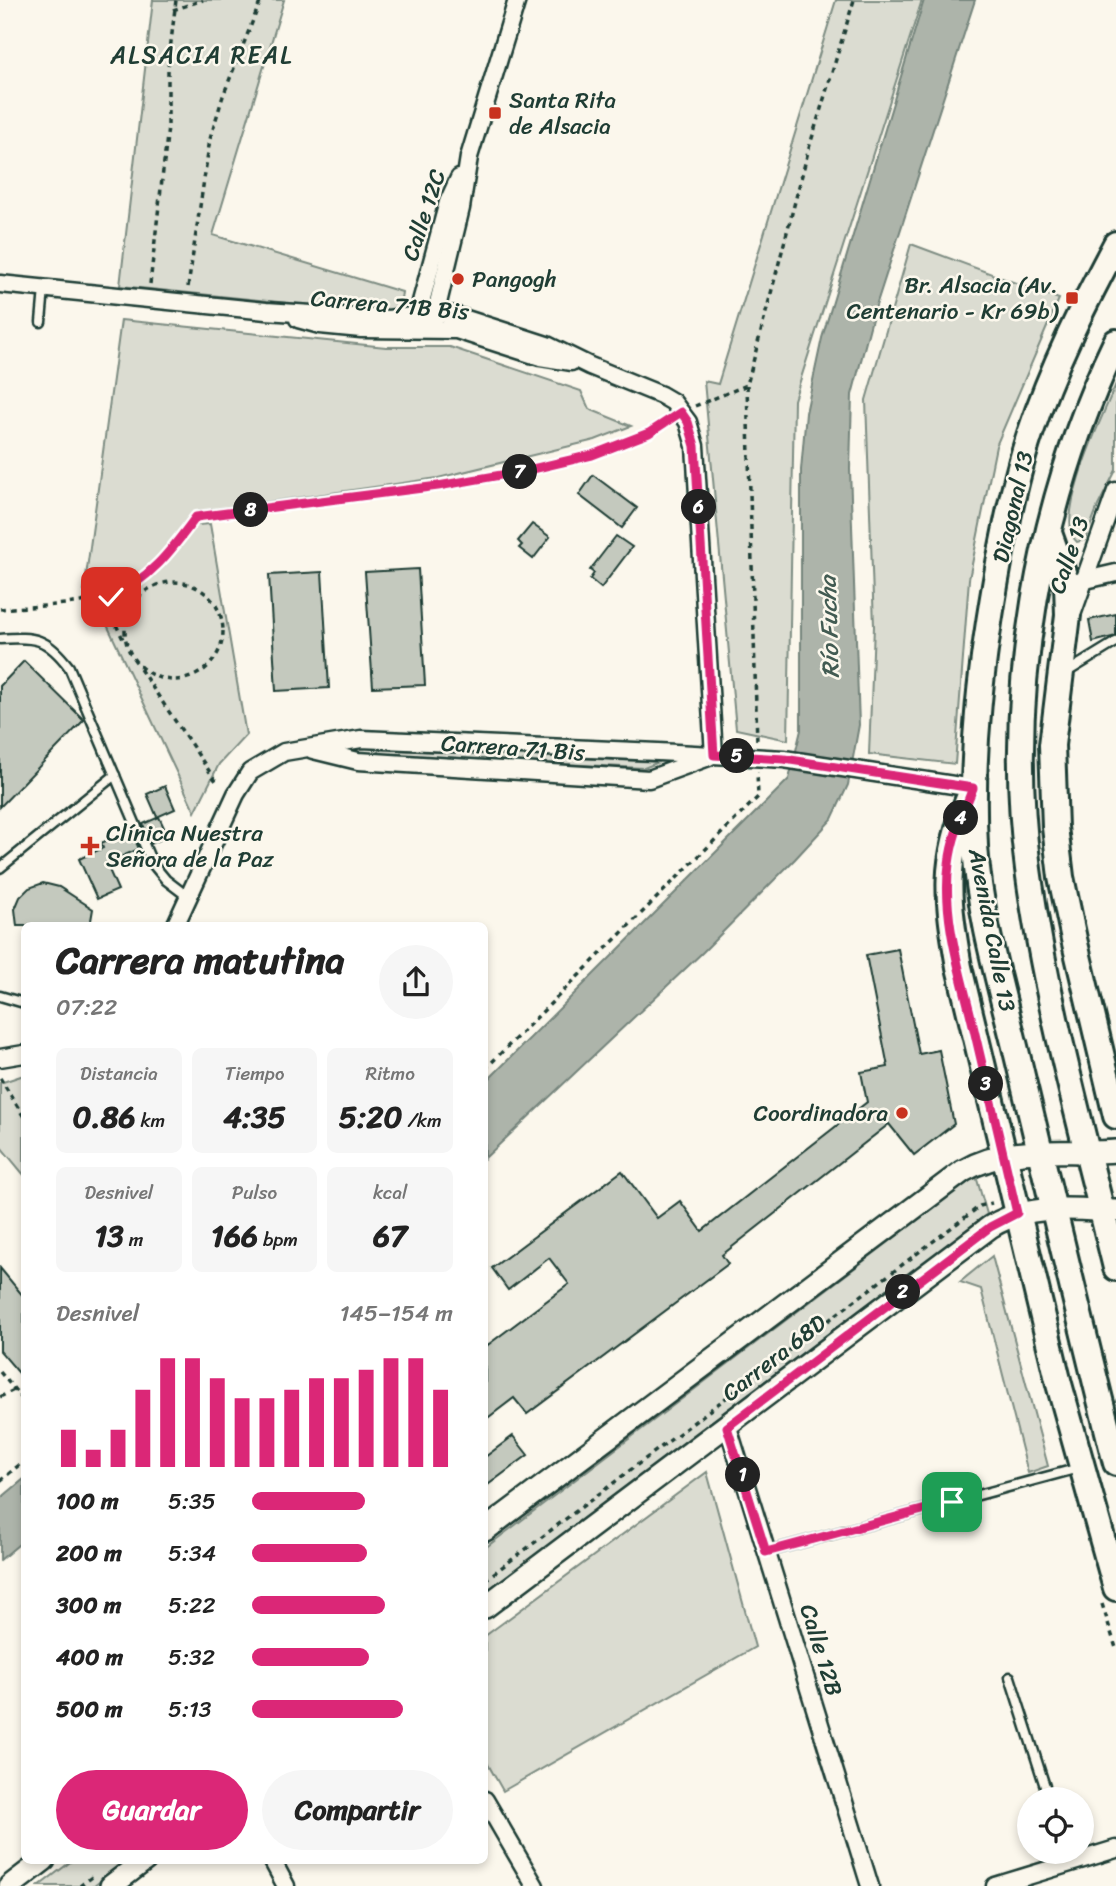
<!DOCTYPE html>
<html lang="es">
<meta charset="utf-8">
<style>
:root{--surface:#fff;--page:#f6f6f6;--text:#222;--muted:#767676;--accent:#db2777}
body{margin:0;font-family:Sriracha,sans-serif;background:var(--page);color:var(--text);height:100vh;display:flex;flex-direction:column;font-size:26px;white-space:nowrap}
*{box-sizing:border-box;margin:0}
p{font-size:23px;color:var(--muted)}
.icon{flex:none;width:38px;height:38px;fill:none;stroke:currentColor;stroke-width:2;stroke-linecap:round;stroke-linejoin:round}
.map{position:relative;flex:1;overflow:hidden}
.side{position:absolute;left:21px;top:922px;width:467px;height:942px;display:flex;flex-direction:column;background:var(--surface);border-radius:10px;box-shadow:0 4px 10px #0003}
.side>*{flex:none}
.buttons{position:absolute;left:1017px;top:1787px;display:grid;gap:14px}
.buttons a{display:grid;place-items:center;width:77px;height:77px;border-radius:50%;background:var(--surface);box-shadow:0 4px 10px #0003;font-size:35px}
.pin{position:absolute;display:grid;place-items:center;width:60px;height:60px;color:#fff;margin:-30px;border-radius:14px;box-shadow:0 4px 10px #0006}
.km{position:absolute;width:35px;height:35px;margin:-18px;border-radius:50%;background:#222;color:#fff;font-size:19px;line-height:35px;text-align:center}
.round{display:grid;place-items:center;flex:none;width:74px;height:74px;border-radius:37px;background:var(--page)}
.summary{display:flex;align-items:center;justify-content:space-between;height:119px;padding:0 35px}
h1{font-size:38px;font-weight:800;line-height:52px}
.metrics{display:grid;grid-template-columns:repeat(3,1fr);gap:10px;height:119px;padding:7px 35px}
.metrics div{display:grid;align-content:center;border-radius:10px;background:var(--page);text-align:center}
.metrics b{font-size:30px;font-weight:800}
.metrics small{font-size:19px;font-weight:400}
.metrics p{font-size:19px}
.chart{height:196px;padding:14px 35px}
.chart p{display:flex;justify-content:space-between}
.chart svg{width:100%;height:126px;margin-top:7px;stroke:var(--accent);stroke-width:6}
.primary-button{display:flex;gap:14px;margin-top:auto;padding:14px 35px}
.primary-button a{flex:1;height:80px;border-radius:42px;background:var(--accent);color:#fff;font-size:28px;font-weight:800;line-height:80px;text-align:center}
.primary-button a+a{background:var(--page);color:var(--text)}
ul{padding:0 35px;list-style:none;font-size:23px}
li{display:grid;grid-template-columns:112px 84px 1fr;align-items:center;height:52px}
li i{height:18px;border-radius:9px;background:var(--accent)}
.map>svg:first-child{display:block}
.green{fill:#dbdcd1;stroke:#7d8c82;stroke-width:2}
.water{fill:#adb4aa;stroke:#74847b;stroke-width:2}
.building{fill:#c4c9be;stroke:#1f3d34;stroke-width:2}
.lines{fill:none;stroke-linecap:round;stroke-linejoin:round}
.service-casing{stroke:#1f3d34;stroke-width:13}
.minor-casing{stroke:#1f3d34;stroke-width:21}
.secondary-casing{stroke:#1f3d34;stroke-width:26}
.primary-casing{stroke:#1f3d34;stroke-width:30}
.path{stroke:#1f3d34;stroke-width:3.5;stroke-dasharray:5 5;stroke-linecap:butt}
.service{stroke:#fbf7ec;stroke-width:8}
.minor{stroke:#fbf7ec;stroke-width:16}
.secondary{stroke:#fbf7ec;stroke-width:21}
.primary{stroke:#fbf7ec;stroke-width:24}
.route-casing{stroke:#fff;stroke-width:14}
.route{stroke:#db2777;stroke-width:9}
.poi-dot{fill:#c8321e;stroke:#fbf7ec;stroke-width:2.5}
.labels{text-anchor:middle;dominant-baseline:central;stroke-width:5;stroke-linejoin:round;paint-order:stroke}
.poi-label{font-size:23px;fill:#1f3d34;stroke:#fbf7ec;text-anchor:start}
.street-label{font-size:23px;fill:#1f3d34;stroke:#fbf7ec}
.neighbourhood-label{font-size:24px;letter-spacing:2px;fill:#1f3d34;stroke:#fbf7ec}
.water-label{font-size:24px;font-style:italic;fill:#425b52;stroke:#fbf7ec}
</style>
<div class="map">
<svg width="1116" height="1886" viewBox="0 0 1116 1886">
<rect width="100%" height="100%" fill="#fbf7ec"/>
<filter id="ink" filterUnits="userSpaceOnUse"><feTurbulence type="fractalNoise" baseFrequency=".0143" numOctaves="2"/><feDisplacementMap in="SourceGraphic" scale="14" xChannelSelector="R" yChannelSelector="G"/><feConvolveMatrix kernelMatrix="1 2 1 2 8 2 1 2 1" color-interpolation-filters="sRGB"/></filter>
<g filter="url(#ink)">
<g class="green">
<polygon points="153,0 284,0 213,235 402,292 399,314 120,286"/>
<polygon points="836,0 922,0 794,400 788,740 736,729 704,381 718,384"/>
<polygon points="911,244 1059,299 996,446 969,579 955,764 869,754 874,626 866,400"/>
<polygon points="121,320 386,347 450,347 581,391 589,409 631,426 595,440 438,478 197,512 184,526 210,524 246,735 219,764 195,812 101,612 100,590 84,591"/>
<path d="M 1116,384 L 1116,470 L 1098,506 L 1085,540 L 1077,542 C 1052,520 1104,413 1116,384 Z"/>
<polygon points="379,749 659,762 644,768 379,755"/>
<polygon points="24,1075 24,1175 0,1146 0,1083"/>
<polygon points="976,1176 987,1214 485,1592 485,1548"/>
<polygon points="992,1256 1048,1466 1028,1473 981,1289 960,1282"/>
<polygon points="707,1472 755,1647 503,1791 485,1759 485,1636"/>
<polygon points="73,1860 128,1860 94,1886 39,1886"/>
</g>
<g class="water">
<polygon points="924,0 975,0 873,315 852,395 850,469 859,725 848,785 832,819 795,859 703,952 485,1158 485,1083 789,779 801,730 801,470 806,413 822,338"/>
<polygon points="24,1479 24,1540 0,1560 0,1499"/>
</g>
<g class="building">
<polygon points="593,475 637,508 622,528 579,495"/>
<polygon points="532,524 550,537 533,559 519,548 522,545 518,541"/>
<polygon points="616,536 632,547 601,588 590,579 594,573 590,570"/>
<polygon points="418,569 425,685 373,687 365,572"/>
<polygon points="322,572 329,688 276,691 269,575"/>
<polygon points="1116,614 1116,636 1093,642 1089,620"/>
<polygon points="24,661 84,720 0,807 0,686"/>
<polygon points="165,786 175,809 157,817 147,794"/>
<polygon points="159,817 168,836 151,844 143,824"/>
<polygon points="131,830 139,849 106,863 118,890 97,899 79,859 103,848 101,843"/>
<polygon points="43,883 59,887 93,909 90,926 17,926 15,909 20,897 29,888"/>
<polygon points="898,949 919,1054 939,1050 954,1124 914,1155 889,1124 722,1255 728,1264 527,1414 514,1398 485,1420 485,1347 569,1284 549,1258 508,1290 492,1268 622,1171 657,1218 680,1201 702,1231 867,1102 861,1072 888,1067 866,955"/>
<polygon points="0,1268 24,1297 24,1379 0,1351"/>
<polygon points="513,1436 528,1455 485,1487 485,1457"/>
</g>
<g class="lines">
<defs>
<g id="service">
<polyline points="41,322 44,289"/>
<path d="M 0,639 C 35,636 47,638 69,667 L 152,863 L 166,880 L 187,896"/>
<polyline points="1067,672 1116,642"/>
<polyline points="0,868 115,775"/>
<polyline points="0,996 24,1003"/>
<polyline points="766,1552 1079,1468"/>
<polyline points="1010,1677 1049,1799"/>
<polyline points="1065,1852 1069,1862"/>
</g>
<g id="minor">
<polyline points="0,284 266,311 388,319 436,313 454,315 547,345 590,366 661,395 673,402 688,422 695,446 714,755"/>
<polyline points="298,319 320,325 361,329 456,330 540,357 571,362"/>
<polyline points="415,324 448,202 459,178"/>
<polyline points="432,328 461,208 469,157 517,0"/>
<polyline points="1077,582 1116,573"/>
<polyline points="1073,612 1116,491"/>
<polyline points="313,750 358,761 649,779 709,757"/>
<polyline points="175,926 236,794 250,772 284,752 361,739 658,752 784,759 973,788"/>
<polyline points="0,1058 24,1054"/>
<polyline points="728,1427 870,1886"/>
<polyline points="485,1800 535,1886"/>
<polyline points="272,1860 286,1886"/>
<polyline points="995,1886 1116,1849"/>
</g>
<g id="secondary">
<path d="M 485,1530 L 963,1171 C 1013,1143 1062,1155 1116,1151"/>
<path d="M 485,1607 L 990,1227 C 1028,1203 1072,1209 1116,1211"/>
<polyline points="10,1886 44,1860"/>
<polyline points="111,1886 145,1860"/>
</g>
<g id="primary">
<path d="M 1116,244 C 1083,306 1052,367 1030,434 C 1016,476 1007,520 999,563 C 982,656 970,752 975,846 C 980,923 1005,1001 1022,1076 C 1053,1205 1083,1335 1116,1463"/>
<path d="M 1116,342 C 1039,502 1005,693 1028,869 C 1046,1004 1084,1136 1116,1268"/>
<polyline points="1049,533 1067,584 1068,615 1052,745 1055,827 1061,877 1074,939 1116,1116"/>
<path d="M 970,795 C 942,863 947,897 959,967 L 1059,1384 L 1116,1588"/>
</g>
</defs>
<use href="#service" class="service-casing"/>
<use href="#minor" class="minor-casing"/>
<use href="#secondary" class="secondary-casing"/>
<use href="#primary" class="primary-casing"/>
<g class="path">
<polyline points="173,10 203,0"/>
<polyline points="150,284 168,127 168,67 176,0"/>
<polyline points="188,287 210,139 223,96 261,0"/>
<polyline points="747,385 757,743"/>
<polyline points="695,406 747,385 809,148 854,0"/>
<circle cx="174" cy="631" r="49"/>
<polyline points="103,598 125,643"/>
<path d="M 0,609 C 55,604 118,608 159,565 C 173,550 184,533 196,517 C 262,509 328,500 393,492 C 478,481 595,469 666,422"/>
<polyline points="140,669 218,784"/>
<polyline points="485,1069 758,797 757,772"/>
<polyline points="0,1078 24,1117"/>
<polyline points="0,1372 24,1401"/>
<polyline points="0,1397 14,1390"/>
<polyline points="0,1481 24,1461"/>
<polyline points="485,1580 980,1206 992,1203"/>
<polyline points="1102,1604 1116,1648"/>
<polyline points="80,1886 96,1874"/>
</g>
<use href="#service" class="service"/>
<use href="#minor" class="minor"/>
<use href="#secondary" class="secondary"/>
<use href="#primary" class="primary"/>
</g>
</g>
<g class="lines" filter="url(#ink)">
<defs>
<path id="route" d="M 111,597 C 150,579 171,551 196,517 L 438,486 L 524,471 L 592,455 L 649,433 L 681,412 L 688,422 L 695,446 L 714,755 L 784,759 L 973,788 C 963,813 952,837 949,864 C 942,916 960,971 972,1021 C 987,1085 1002,1149 1017,1213 L 990,1227 L 727,1427 L 766,1552 L 952,1502"/>
</defs>
<use href="#route" class="route-casing"/>
<use href="#route" class="route"/>
</g>
<g class="poi-dot">
<rect x="488" y="106" width="14" height="14" rx="3.5"/>
<circle cx="458" cy="279" r="7"/>
<rect x="1065" y="291" width="14" height="14" rx="3.5"/>
<path d="M86.5 835.5h7v7h7v7h-7v7h-7v-7h-7v-7h7z"/>
<circle cx="902" cy="1113" r="7"/>
</g>
<g class="labels">
<g class="poi-label">
<text x="509" y="100">Santa Rita<tspan x="509" dy="26">de Alsacia</tspan></text>
<text x="472" y="279">Pangogh</text>
<text x="1058" y="285" text-anchor="end">Br. Alsacia (Av.<tspan x="1058" dy="26">Centenario - Kr 69b)</tspan></text>
<text x="106" y="833">Clínica Nuestra<tspan x="106" dy="26">Señora de la Paz</tspan></text>
<text x="888" y="1113" text-anchor="end">Coordinadora</text>
</g>
<g class="street-label">
<text transform="translate(424 215) rotate(-72)">Calle 12C</text>
<text transform="translate(390 305) rotate(5)">Carrera 71B Bis</text>
<text transform="translate(1013 507) rotate(-77)">Diagonal 13</text>
<text transform="translate(1069 555) rotate(-71)">Calle 13</text>
<text transform="translate(513 748) rotate(4)">Carrera 71 Bis</text>
<text transform="translate(992 930) rotate(79)">Avenida Calle 13</text>
<text transform="translate(774 1358) rotate(-38)">Carrera 68D</text>
<text transform="translate(821 1650) rotate(73)">Calle 12B</text>
</g>
<g class="neighbourhood-label">
<text x="202" y="55">ALSACIA REAL</text>
</g>
<g class="water-label">
<text transform="translate(829 627) rotate(-92)">Río Fucha</text>
</g>
</g>
</svg>
<div class="buttons">
<a><svg class="icon" aria-label="locate" viewBox="0 0 24 24"><circle cx="12" cy="12" r="6"/><path d="M12 2v4M12 18v4M2 12h4M18 12h4"/></svg></a>
</div>
<div class="pin" style="left:952px;top:1502px;background:#1e9e55"><svg class="icon" aria-label="arrive" viewBox="0 0 24 24"><path d="M6 21V4h12l-3 4 3 4H6"/></svg></div>
<div class="pin" style="left:111px;top:597px;background:#d93025"><svg class="icon" aria-label="check" viewBox="0 0 24 24"><path d="M5 12l5 5 9-10"/></svg></div>
<b class="km" style="left:743px;top:1475px">1</b>
<b class="km" style="left:903px;top:1292px">2</b>
<b class="km" style="left:986px;top:1084px">3</b>
<b class="km" style="left:961px;top:818px">4</b>
<b class="km" style="left:737px;top:756px">5</b>
<b class="km" style="left:699px;top:507px">6</b>
<b class="km" style="left:520px;top:472px">7</b>
<b class="km" style="left:251px;top:510px">8</b>
<section class="side">
<div class="summary"><div><h1>Carrera matutina</h1><p>07:22</p></div><a class="round"><svg class="icon" aria-label="share" viewBox="0 0 24 24"><path d="M12 15V3M7 8l5-5 5 5M5 13v7h14v-7"/></svg></a></div>
<div class="metrics">
<div><p>Distancia</p><b>0.86<small> km</small></b></div>
<div><p>Tiempo</p><b>4:35</b></div>
<div><p>Ritmo</p><b>5:20<small> /km</small></b></div>
</div>
<div class="metrics">
<div><p>Desnivel</p><b>13<small> m</small></b></div>
<div><p>Pulso</p><b>166<small> bpm</small></b></div>
<div><p>kcal</p><b>67</b></div>
</div>
<div class="chart"><p><span>Desnivel</span>145–154 m</p>
<svg viewBox="0 0 160 44" preserveAspectRatio="none"><path d="M5 44V31M15 44V38M25 44V31M35 44V17M45 44V6M55 44V6M65 44V13M75 44V20M85 44V20M95 44V17M105 44V13M115 44V13M125 44V10M135 44V6M145 44V6M155 44V17"/></svg>
</div>
<ul>
<li><b>100 m</b>5:35<i style="width:56%"></i></li>
<li><b>200 m</b>5:34<i style="width:57%"></i></li>
<li><b>300 m</b>5:22<i style="width:66%"></i></li>
<li><b>400 m</b>5:32<i style="width:58%"></i></li>
<li><b>500 m</b>5:13<i style="width:75%"></i></li>
</ul>
<div class="primary-button"><a>Guardar</a><a>Compartir</a></div>
</section>
</div>
